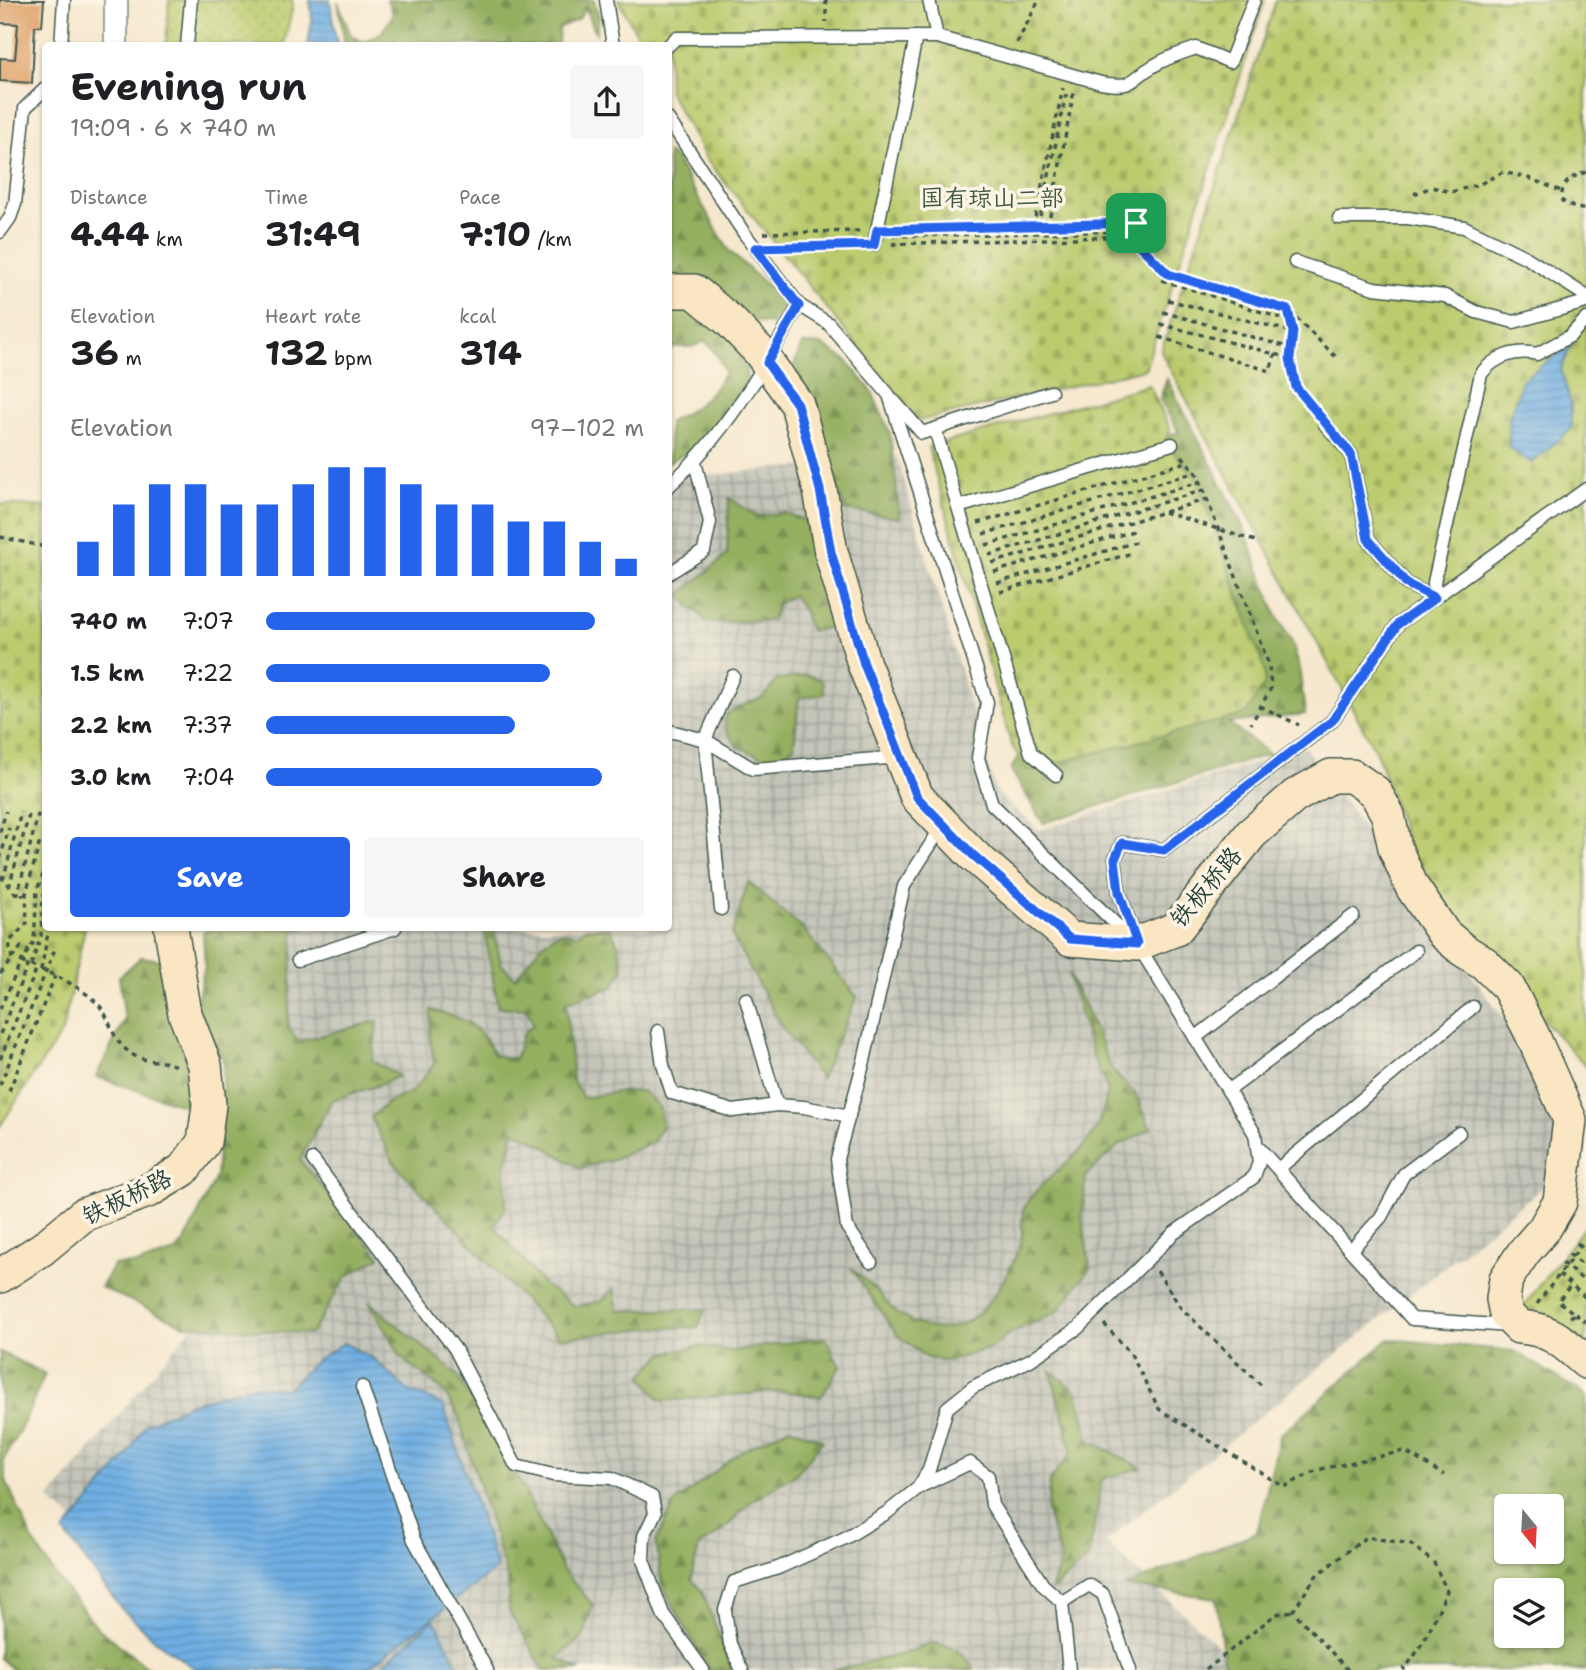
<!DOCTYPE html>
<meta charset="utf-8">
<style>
:root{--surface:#fff;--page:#f6f6f6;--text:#202124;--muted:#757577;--accent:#2563eb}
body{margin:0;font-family:"Shantell Sans","LXGW WenKai TC",sans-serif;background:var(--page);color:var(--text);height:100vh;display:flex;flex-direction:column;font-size:26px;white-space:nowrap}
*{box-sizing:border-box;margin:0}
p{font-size:23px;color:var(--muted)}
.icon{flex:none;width:38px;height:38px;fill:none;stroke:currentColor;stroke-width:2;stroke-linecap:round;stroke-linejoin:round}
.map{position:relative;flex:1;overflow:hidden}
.sheet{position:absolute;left:42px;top:42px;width:630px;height:889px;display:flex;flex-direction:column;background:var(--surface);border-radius:7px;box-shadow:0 2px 5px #0004}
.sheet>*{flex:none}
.needle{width:46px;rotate:162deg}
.controls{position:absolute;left:1494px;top:1494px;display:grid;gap:14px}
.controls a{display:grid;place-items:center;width:70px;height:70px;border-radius:7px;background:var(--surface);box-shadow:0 2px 5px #0004;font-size:35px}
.pin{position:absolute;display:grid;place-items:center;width:60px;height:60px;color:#fff;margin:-30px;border-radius:14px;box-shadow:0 4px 10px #0006}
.round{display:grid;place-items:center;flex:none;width:74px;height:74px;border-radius:7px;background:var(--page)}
.overview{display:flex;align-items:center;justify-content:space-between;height:119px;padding:0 28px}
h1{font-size:38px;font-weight:700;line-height:52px}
.stats{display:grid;grid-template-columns:repeat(3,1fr);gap:10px;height:119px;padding:7px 28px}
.stats div{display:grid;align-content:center}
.stats b{font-size:35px;font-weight:700}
.stats small{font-size:19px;font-weight:400}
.stats p{font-size:19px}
.chart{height:196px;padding:14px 28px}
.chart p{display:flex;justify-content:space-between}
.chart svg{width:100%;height:126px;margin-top:7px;stroke:var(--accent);stroke-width:6}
.button{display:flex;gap:14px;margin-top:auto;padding:14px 28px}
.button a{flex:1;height:80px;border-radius:7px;background:var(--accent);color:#fff;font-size:28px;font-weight:700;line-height:80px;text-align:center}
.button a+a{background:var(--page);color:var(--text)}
ul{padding:0 28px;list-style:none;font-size:23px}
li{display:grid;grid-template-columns:112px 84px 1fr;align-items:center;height:52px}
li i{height:18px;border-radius:9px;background:var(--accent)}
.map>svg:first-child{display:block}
.industrial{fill:url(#industrial-grid)}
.grass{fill:url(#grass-dots);stroke:#6d8451;stroke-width:2}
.forest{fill:url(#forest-firs);stroke:#5a764a;stroke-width:2;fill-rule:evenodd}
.cemetery{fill:url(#cemetery-stones);stroke:#6d8451;stroke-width:2}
.water{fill:url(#water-rules);stroke:#47768c;stroke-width:2}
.building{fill:#dd9e64}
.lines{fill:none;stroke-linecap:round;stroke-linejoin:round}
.lane-casing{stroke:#3f574b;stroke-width:15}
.street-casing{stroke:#3f574b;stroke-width:25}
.secondary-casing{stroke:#3f574b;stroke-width:36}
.path{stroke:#3f574b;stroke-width:3.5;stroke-dasharray:5 5;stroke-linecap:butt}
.lane{stroke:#fff;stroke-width:12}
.street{stroke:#fff;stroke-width:23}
.secondary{stroke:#fbe6c4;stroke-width:33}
.route-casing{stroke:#fff;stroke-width:14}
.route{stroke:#2563eb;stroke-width:9}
.labels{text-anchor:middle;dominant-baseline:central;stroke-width:7;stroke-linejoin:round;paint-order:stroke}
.park-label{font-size:24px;fill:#3e5940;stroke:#fcf5e5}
.street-label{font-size:24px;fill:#1f3d34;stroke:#fcf5e5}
</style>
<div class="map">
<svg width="1586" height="1670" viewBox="0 0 1586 1670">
<defs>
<pattern id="industrial-grid" width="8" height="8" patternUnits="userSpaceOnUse" patternTransform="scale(1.75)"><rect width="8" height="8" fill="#c4c5b9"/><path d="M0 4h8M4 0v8" fill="none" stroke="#9fa197"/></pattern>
<pattern id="grass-dots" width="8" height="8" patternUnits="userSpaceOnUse" patternTransform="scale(1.75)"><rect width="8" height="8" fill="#bbcb6e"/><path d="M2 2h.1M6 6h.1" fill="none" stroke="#a0af60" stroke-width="1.8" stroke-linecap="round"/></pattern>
<pattern id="forest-firs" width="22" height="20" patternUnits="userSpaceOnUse" patternTransform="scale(1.75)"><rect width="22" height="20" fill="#94af61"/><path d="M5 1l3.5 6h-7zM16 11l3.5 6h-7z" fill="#789051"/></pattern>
<pattern id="cemetery-stones" width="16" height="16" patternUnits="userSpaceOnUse" patternTransform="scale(1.75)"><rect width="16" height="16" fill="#bbcb6e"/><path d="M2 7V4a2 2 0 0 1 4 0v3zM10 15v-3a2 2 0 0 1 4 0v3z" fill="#a0af60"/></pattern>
<pattern id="water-rules" width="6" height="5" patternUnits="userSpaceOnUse" patternTransform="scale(1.75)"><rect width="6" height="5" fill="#6fafe3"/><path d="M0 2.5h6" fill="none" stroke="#5b90b9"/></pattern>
</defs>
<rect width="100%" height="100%" fill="#fcf5e5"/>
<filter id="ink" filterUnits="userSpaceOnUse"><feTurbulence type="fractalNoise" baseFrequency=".0143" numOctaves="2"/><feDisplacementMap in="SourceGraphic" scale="14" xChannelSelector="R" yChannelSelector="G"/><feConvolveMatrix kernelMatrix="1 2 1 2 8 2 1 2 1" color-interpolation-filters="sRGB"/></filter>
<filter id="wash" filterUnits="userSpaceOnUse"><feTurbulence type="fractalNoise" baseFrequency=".00686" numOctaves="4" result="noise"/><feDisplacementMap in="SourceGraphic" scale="28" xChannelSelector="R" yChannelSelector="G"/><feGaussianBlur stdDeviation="1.57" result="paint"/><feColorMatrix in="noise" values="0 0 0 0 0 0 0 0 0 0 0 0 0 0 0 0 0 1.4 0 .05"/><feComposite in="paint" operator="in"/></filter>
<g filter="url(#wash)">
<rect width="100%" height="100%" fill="#f6e8ce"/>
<polygon class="industrial" points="897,457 996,792 1039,830 1305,748 1586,1131 1586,1152 1105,1542 1245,1670 251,1670 49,1499 254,1252 278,928 668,928 669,479"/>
<polygon class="grass" points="169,0 292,0 293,5 284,45 166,46"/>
<g class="forest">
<polygon points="387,0 594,0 599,17 596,33 585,8 579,19 559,28 558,45 345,45 338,2 351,36 364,42 382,32 393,15"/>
<polygon points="668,153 677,161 729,251 785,302 772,324 751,321 669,283"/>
<path d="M 669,302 L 693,303 L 733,340 L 746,368 L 747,385 L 730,421 L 691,450 L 669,462 L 669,422 C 694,410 711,398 725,372 L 719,358 L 706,341 L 691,347 L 674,347 L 669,352 Z"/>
<polygon points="802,344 822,345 846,360 871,390 890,433 900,518 846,510 796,386 792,370"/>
<polygon points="1167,379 1243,526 1277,617 1291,640 1299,666 1305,714 1228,723 1270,754 1043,823 1011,770 1032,728 962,495 1179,432 1160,399"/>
<polygon points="729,498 757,516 784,513 806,520 813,562 833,627 810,631 804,612 793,595 778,604 772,620 709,623 679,595 727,555"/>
<polygon points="807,675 822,680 824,694 799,698 794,746 779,758 768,759 738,747 725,729 726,714 741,706 764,697 777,680"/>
<polygon points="748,882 804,930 857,997 821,1078 781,1026 732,935"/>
<polygon points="210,928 304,928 294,930 288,1027 299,1041 378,1021 372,1060 399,1076 376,1086 332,1100 300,1160 380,1257 346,1277 311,1334 184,1325 100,1287 114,1265 138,1264 172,1253 184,1243 216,1177 224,1062 196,1005 205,965 203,932"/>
<path d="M 484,928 L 493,928 L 501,964 L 515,978 C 528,965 541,938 560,933 C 565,932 573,934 578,935 L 584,928 L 610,928 L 618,944 L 623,969 L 613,987 L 566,1002 L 573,1081 L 583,1098 L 617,1092 L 643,1091 L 660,1108 L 662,1126 L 653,1142 L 612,1160 L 580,1168 C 556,1155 540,1141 514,1131 L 505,1168 L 506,1207 L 494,1226 L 543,1284 L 575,1306 L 602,1301 L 614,1288 L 618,1311 L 705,1309 L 698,1327 L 652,1328 L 560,1338 L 393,1162 L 371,1117 L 387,1103 L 413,1091 L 434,1064 L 430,1036 L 431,1010 C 464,1019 479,1023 494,1055 L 515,1059 L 523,1034 L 533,1024 L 527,1009 L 498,1007 Z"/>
<polygon points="141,957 161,960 198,1110 96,1077 125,1019 119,977"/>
<path d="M 1068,973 L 1095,1029 L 1111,1069 L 1136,1095 L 1151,1129 L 1119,1145 L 1086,1175 L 1082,1216 L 1090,1268 L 1057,1312 L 1007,1335 L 994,1347 L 950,1361 L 927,1358 L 897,1335 L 851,1268 C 859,1275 867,1282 875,1289 C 883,1297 891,1310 901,1316 C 965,1354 998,1299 1020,1246 C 1025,1233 1019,1215 1026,1204 C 1045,1175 1082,1158 1097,1126 C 1103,1115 1105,1102 1108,1090 L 1095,1062 Z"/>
<polygon points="369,1302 457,1375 522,1485 564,1572 593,1605 583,1637 557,1658 580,1670 544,1670 509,1611 508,1580 458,1415 443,1391 402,1358"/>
<polygon points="825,1337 840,1367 821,1397 783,1391 661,1401 642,1376 662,1354 700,1346 733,1351"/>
<path d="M 1389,1339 L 1514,1351 L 1586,1395 L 1586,1670 L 1225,1670 L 1216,1598 L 1126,1586 L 1257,1532 L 1280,1435 ZM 1507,1507 L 1552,1507 L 1552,1552 L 1507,1552 ZM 1507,1591 L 1552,1591 L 1552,1636 L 1507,1636 Z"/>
<polygon points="0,1352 45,1374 24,1422 3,1461 7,1483 32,1539 57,1578 98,1628 150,1670 13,1670 0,1658"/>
<polygon points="1051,1371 1077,1392 1089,1440 1142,1468 1102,1479 1089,1557 1051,1591 1061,1561 1047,1511 1050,1480 1072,1452"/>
<polygon points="790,1427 823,1441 797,1473 749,1503 724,1530 699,1546 691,1579 702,1591 732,1670 709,1670 662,1585 656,1542 674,1504 741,1451"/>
<path d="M 930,1643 C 952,1645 964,1650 974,1670 L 834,1670 L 903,1654 Z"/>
</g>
<g class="cemetery">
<polygon points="618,0 1265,0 1145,369 918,421 707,160 669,92 668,46 643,45"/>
<polygon points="1276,0 1586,0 1586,1066 1423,891 1377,754 1161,352"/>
<polygon points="1149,385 1170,429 1165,442 1196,478 1264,668 1265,683 1246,714 1028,770 1011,744 928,447"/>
<polygon points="0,504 45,507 46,928 85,928 62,1032 0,1126"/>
<polygon points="1586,1225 1586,1349 1523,1307"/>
</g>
<g class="water">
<polygon points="310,0 330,0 337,45 308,45 312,19"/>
<polygon points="1572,344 1561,370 1571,404 1571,429 1532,463 1509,448 1509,419 1522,380"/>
<polygon points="344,1343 374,1359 407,1390 443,1405 497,1568 365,1670 197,1670 156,1641 121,1608 64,1532 126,1457 145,1425 191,1403 252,1386 287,1389 317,1360"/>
<polygon points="434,1619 460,1670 377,1670"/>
</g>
<g id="blocks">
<polygon class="building" points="0,0 44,0 42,26 35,26 32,83 0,81 0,58 15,59 18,24 0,23"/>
</g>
</g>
<g filter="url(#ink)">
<use href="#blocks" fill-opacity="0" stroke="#3f574b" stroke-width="2"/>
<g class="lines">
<defs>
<g id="lane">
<polyline points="606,0 613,46"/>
<path d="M 929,0 L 937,37 L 1101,83 C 1137,89 1129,79 1155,65 C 1168,57 1182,53 1196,48 L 1230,62 L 1254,0"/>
<polyline points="61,46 64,0"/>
<polyline points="187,46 191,0"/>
<polyline points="668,46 676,38 937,37"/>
<polyline points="668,119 744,233 799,305 828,323 889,395 987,702 978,758 992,804 1128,936"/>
<polyline points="1339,218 1408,218 1464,227 1527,258 1586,296"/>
<polyline points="0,232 10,218 15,204 25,108 46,88"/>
<polyline points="874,245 916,37"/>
<polyline points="1295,262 1374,288 1445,296 1476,312 1514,322 1586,302"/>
<polyline points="894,401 922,433 1051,392"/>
<polyline points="1325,424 1351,454 1368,539 1407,584 1435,598"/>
<polyline points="935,429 958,507 1172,444"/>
<path d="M 668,487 C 723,436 764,370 799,305"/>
<polyline points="958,507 1031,753 1056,775"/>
<polyline points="668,574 704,551 710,522 695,462"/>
<path d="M 1435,598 L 1434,582 L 1481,374 C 1494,357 1515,349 1537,354 L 1570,336 L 1586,319"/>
<polyline points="668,733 674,732 705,740 753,769 900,757"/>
<polyline points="721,909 705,740 733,676"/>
<polyline points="298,960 395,928"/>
<polyline points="746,999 777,1105"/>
<polyline points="658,1031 663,1065 672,1093 733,1111 777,1105 804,1107 849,1116"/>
<polyline points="1195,1038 1353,916"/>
<polyline points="1228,1091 1416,951"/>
<polyline points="1258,1147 1412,1319 1509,1326"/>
<polyline points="313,1160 455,1349 516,1466 553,1475 612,1478 652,1497 655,1513 644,1536 643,1560 663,1614 703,1670"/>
<polyline points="1278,1169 1473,1007"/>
<polyline points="1351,1250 1381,1217 1404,1174 1459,1133"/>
<polyline points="871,1262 847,1227 837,1159 864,1061 904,886 943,825"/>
<polyline points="362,1387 414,1540 487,1670"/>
<polyline points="919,1487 970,1463 988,1476 992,1505 1043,1585 1062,1602 1069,1670"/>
<polyline points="1062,1602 1089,1585 1103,1594 1130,1670"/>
<polyline points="742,1670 730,1644 725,1610 734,1582 778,1568 845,1538 888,1512 918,1488 929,1470 947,1408 973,1387 1030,1360 1078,1328 1174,1233 1254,1177 1259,1162 1255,1134 1137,944 1119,892 1115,859 1122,843 1164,850 1332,721 1398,624 1586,489"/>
</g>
<polyline id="street" points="116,46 116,0"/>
<g id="secondary">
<path d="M 668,291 L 694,291 L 730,321 L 759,351 L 797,404 L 820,490 L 831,552 L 864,664 L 917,797 L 973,855 L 1070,939 L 1137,944 L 1176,929 L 1251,834 L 1295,796 L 1331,776 L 1352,776 L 1375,792 L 1388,815 L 1395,848 L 1412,887 L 1444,934 L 1463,950 L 1484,963 L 1508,987 L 1532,1034 L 1570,1120 L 1560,1202 L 1544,1229 L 1524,1252 L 1506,1279 L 1503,1299 L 1506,1314 L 1519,1327 C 1551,1329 1563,1342 1586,1362"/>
<polyline points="0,1276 42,1249 83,1215 150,1190 183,1170 204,1142 209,1105 205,1065 185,1014 171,928"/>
</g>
</defs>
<use href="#lane" class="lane-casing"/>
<use href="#street" class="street-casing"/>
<use href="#secondary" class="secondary-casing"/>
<g class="path">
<polyline points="826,0 826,22"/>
<polyline points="1017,43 1039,0"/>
<path d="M 1586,172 C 1571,177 1560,183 1562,201 L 1573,207 L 1586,210"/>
<polyline points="1414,194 1432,187 1451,192 1480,184 1503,172 1528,178 1561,191"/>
<polyline points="1138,205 1134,240 1168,274 1288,310 1339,360"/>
<polyline points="1038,226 1067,91"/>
<polyline points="1048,226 1074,91"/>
<polyline points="1033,227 1063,88"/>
<polyline points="893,230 1136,223"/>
<polyline points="764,233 861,231"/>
<polyline points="893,236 1135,231"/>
<polyline points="892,244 1135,236"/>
<polyline points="776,247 860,245"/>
<polyline points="1162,280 1290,321"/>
<polyline points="1168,300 1293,332"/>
<polyline points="1163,312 1291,348"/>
<polyline points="1288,312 1293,332 1290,358 1296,387 1315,412"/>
<polyline points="1160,324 1290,358"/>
<polyline points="1159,337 1270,371 1275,354"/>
<polyline points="1182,456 1198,475 1269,665 1271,688 1251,724"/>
<polyline points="1164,512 1256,541"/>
<polyline points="978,523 1187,462"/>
<polyline points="983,534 1196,472"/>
<polyline points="0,537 46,547"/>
<polyline points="986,545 1200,482"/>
<polyline points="989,555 1204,490"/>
<polyline points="992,563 1208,499"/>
<polyline points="994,572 1137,530"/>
<polyline points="997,583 1136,542"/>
<polyline points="1000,592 1129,554"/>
<polyline points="1260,706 1299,725"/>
<polyline points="0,832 6,811"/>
<polyline points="0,859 9,828"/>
<polyline points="0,876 17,896 26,894"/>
<polyline points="3,880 21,812"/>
<polyline points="9,887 29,815"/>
<polyline points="17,896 39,811"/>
<polyline points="12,959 9,942 27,923 26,894 40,841"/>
<path d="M 21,962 C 48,972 77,983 98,1004 C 113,1020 109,1041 135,1056 C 148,1063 165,1059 177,1067"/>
<polyline points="31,965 41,936 43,898 46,890"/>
<polyline points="41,970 49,928"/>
<polyline points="0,974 21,947 29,950"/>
<polyline points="0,1009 21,962 34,942 37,890 46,867"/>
<polyline points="0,1034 28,964"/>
<polyline points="0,1059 37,968"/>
<polyline points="0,1085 55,949"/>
<polyline points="9,1091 55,976"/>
<polyline points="1577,1243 1586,1250"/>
<polyline points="1569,1254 1586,1268"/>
<polyline points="1562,1263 1586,1282"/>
<polyline points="1157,1271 1181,1308 1262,1386"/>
<polyline points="1559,1274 1586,1298"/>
<polyline points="1537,1304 1586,1239"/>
<polyline points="1575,1314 1586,1322"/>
<polyline points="1570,1317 1575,1314 1558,1301 1571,1285"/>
<polyline points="1104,1324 1130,1352 1159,1409 1284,1487 1317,1470 1404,1451 1444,1475"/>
<polyline points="1206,1670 1276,1614 1293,1611"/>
<path d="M 1348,1670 L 1293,1611 L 1316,1576 L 1366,1537 L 1411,1544 L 1434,1563 L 1447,1591 C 1435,1618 1423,1648 1403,1670"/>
</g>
<use href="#lane" class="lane"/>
<use href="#street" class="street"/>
<use href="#secondary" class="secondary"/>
</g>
</g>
<g class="lines" filter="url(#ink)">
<defs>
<polygon id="route" points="1136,223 1134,240 1168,274 1288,310 1293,332 1290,358 1296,387 1351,454 1368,539 1407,584 1435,598 1398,624 1332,721 1316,733 1164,850 1122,843 1115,859 1119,892 1137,944 1070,939 973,855 917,797 864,664 831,552 820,490 797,404 767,363 799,306 755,248 874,245 877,230"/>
</defs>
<use href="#route" class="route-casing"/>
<use href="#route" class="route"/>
</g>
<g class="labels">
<g class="park-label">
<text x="992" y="198">国有琼山二部</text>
</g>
<g class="street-label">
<text transform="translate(1206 887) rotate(-50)">铁板桥路</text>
<text transform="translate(127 1197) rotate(-26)">铁板桥路</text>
</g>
</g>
</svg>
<div class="controls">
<a><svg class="needle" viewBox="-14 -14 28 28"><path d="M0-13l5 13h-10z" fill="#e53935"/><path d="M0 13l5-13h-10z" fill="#757577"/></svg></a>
<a><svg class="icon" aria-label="layers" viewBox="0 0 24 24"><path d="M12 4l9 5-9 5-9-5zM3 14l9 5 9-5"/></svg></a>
</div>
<div class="pin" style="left:1136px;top:223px;background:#1e9e55"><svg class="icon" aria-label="arrive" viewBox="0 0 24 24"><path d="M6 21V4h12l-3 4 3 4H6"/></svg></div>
<section class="sheet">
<div class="overview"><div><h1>Evening run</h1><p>19:09 · 6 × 740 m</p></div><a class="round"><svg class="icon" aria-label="share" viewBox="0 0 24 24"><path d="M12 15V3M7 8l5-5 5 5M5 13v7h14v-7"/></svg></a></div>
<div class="stats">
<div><p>Distance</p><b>4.44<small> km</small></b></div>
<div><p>Time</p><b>31:49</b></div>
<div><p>Pace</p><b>7:10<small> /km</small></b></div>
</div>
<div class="stats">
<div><p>Elevation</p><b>36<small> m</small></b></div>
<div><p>Heart rate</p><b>132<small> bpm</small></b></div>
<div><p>kcal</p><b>314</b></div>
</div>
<div class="chart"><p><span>Elevation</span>97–102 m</p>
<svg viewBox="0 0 160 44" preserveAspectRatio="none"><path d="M5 44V32M15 44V19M25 44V12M35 44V12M45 44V19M55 44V19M65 44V12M75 44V6M85 44V6M95 44V12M105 44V19M115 44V19M125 44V25M135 44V25M145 44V32M155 44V38"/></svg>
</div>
<ul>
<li><b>740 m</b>7:07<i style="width:87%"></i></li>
<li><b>1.5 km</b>7:22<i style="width:75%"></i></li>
<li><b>2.2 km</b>7:37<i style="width:66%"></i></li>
<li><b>3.0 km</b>7:04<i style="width:89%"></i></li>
</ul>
<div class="button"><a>Save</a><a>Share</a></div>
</section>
</div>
